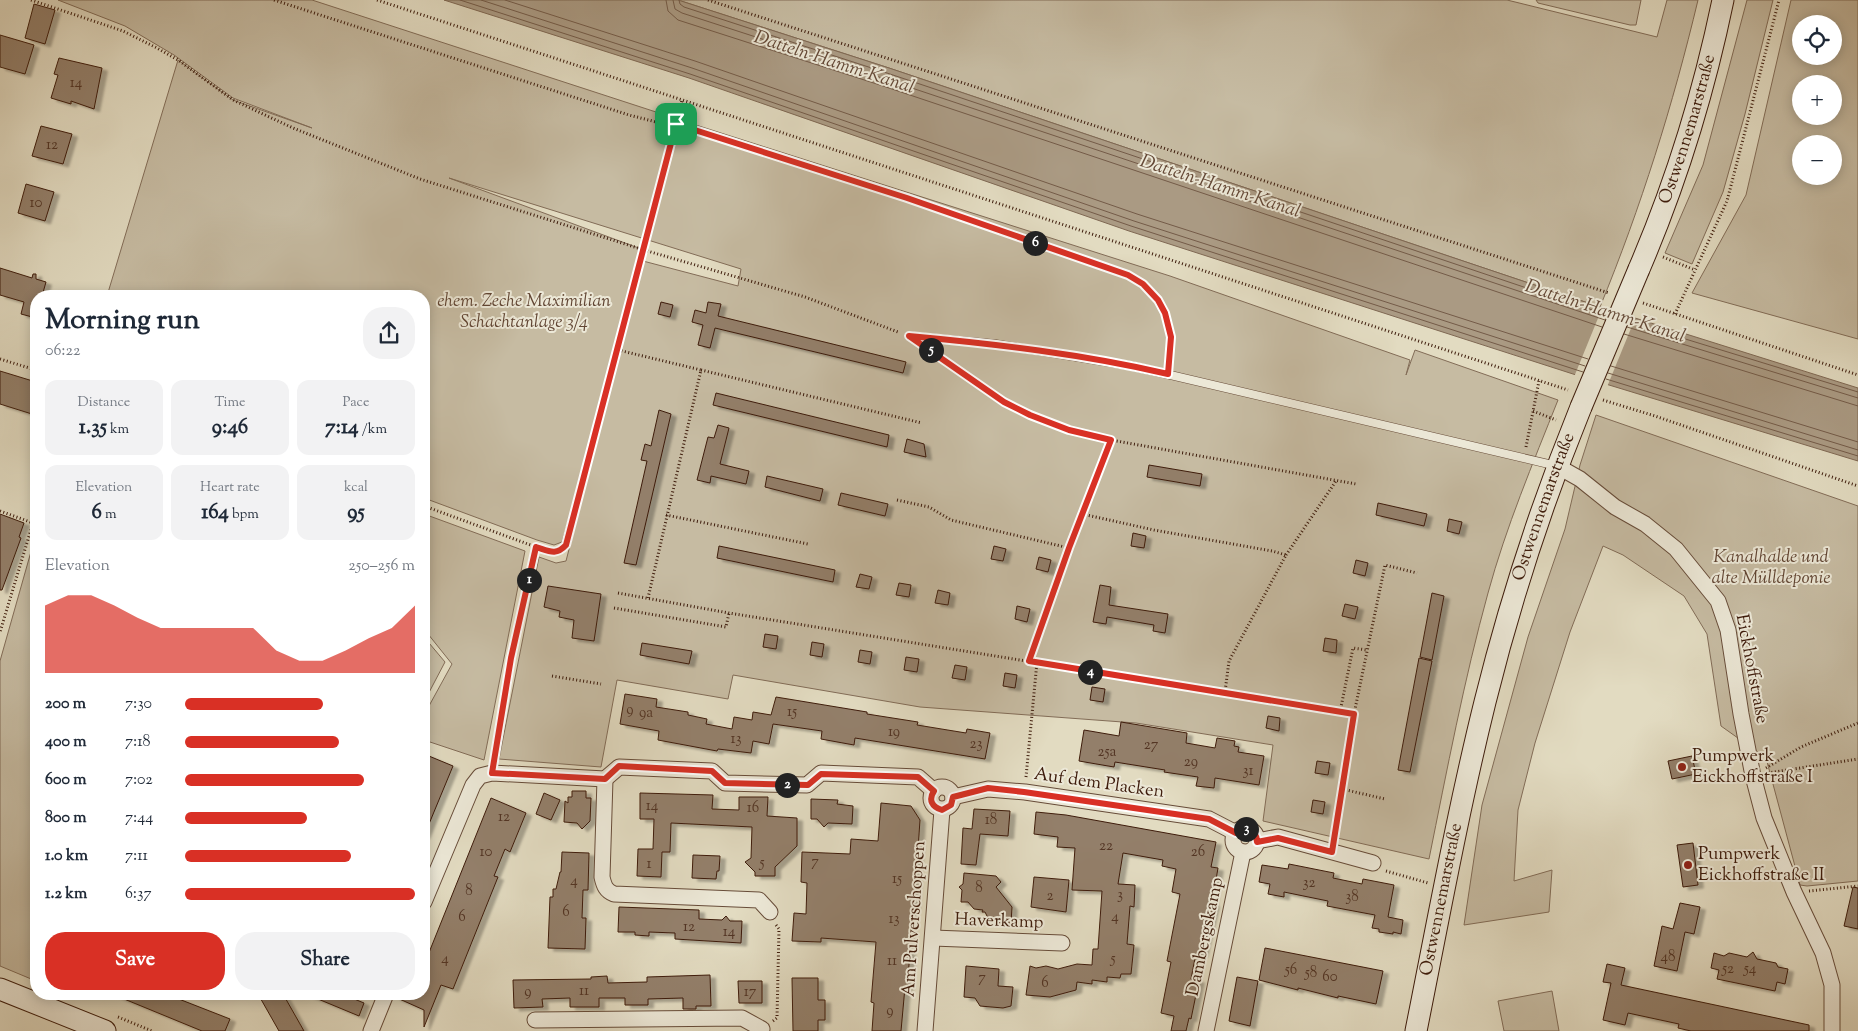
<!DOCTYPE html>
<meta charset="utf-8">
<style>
:root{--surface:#fff;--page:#f2f2f3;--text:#1f2937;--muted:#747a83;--accent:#d93025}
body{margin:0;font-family:"Sorts Mill Goudy",serif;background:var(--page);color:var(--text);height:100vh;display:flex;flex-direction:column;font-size:19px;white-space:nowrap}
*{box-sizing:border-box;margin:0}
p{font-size:16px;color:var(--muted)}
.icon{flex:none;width:28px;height:28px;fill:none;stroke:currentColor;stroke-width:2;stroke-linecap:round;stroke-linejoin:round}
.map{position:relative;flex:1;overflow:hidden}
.sheet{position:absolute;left:30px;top:290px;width:400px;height:710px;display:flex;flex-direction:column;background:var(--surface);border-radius:20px;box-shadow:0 2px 12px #0003}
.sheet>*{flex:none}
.controls{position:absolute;left:1792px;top:15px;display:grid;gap:10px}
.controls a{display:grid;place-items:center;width:50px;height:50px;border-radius:50%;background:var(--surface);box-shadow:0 2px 12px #0003;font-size:25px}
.pin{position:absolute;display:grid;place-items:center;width:42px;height:42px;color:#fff;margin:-21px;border-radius:10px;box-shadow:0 2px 8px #0006}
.km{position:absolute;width:25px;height:25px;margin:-12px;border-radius:50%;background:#222;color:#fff;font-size:14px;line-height:25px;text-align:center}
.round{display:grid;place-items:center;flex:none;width:52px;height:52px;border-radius:20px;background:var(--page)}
.head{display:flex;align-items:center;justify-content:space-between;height:85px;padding:0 15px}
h1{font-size:28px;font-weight:700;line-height:38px}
.metrics{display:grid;grid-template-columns:repeat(3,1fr);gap:8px;height:85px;padding:5px 15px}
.metrics div{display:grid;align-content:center;border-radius:12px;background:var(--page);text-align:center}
.metrics b{font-size:21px;font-weight:700}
.metrics small{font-size:14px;font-weight:400}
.metrics p{font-size:14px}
.chart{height:140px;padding:10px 15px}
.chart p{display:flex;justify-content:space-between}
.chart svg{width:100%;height:90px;margin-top:5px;fill:var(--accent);opacity:.7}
.primary-button{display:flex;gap:10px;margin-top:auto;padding:10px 15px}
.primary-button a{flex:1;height:58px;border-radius:20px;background:var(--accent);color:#fff;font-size:20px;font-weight:700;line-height:58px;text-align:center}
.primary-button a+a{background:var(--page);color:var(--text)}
ul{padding:0 15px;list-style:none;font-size:16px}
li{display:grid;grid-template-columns:80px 60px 1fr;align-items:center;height:38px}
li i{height:12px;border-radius:6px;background:var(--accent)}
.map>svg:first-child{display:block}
.green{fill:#c6bba2;stroke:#826c57;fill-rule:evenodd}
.water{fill:#aa9a83;stroke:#7f6853}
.pier{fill:#e2dbc1}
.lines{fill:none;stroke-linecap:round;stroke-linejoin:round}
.shore{stroke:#745b48;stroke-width:1}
.building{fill:#937f6a;stroke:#3e1c0c;filter:url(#shadow)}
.lane-casing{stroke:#674c39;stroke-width:9}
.street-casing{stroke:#674c39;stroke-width:17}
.secondary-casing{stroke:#3e1c0c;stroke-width:23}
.path{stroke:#3e1c0c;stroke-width:3;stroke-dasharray:1 2.5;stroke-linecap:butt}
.lane{stroke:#ece8d7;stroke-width:8}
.street{stroke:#ece8d7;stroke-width:15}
.secondary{stroke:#ece8d7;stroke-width:21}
.secondary-bridge-casing{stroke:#3e1c0c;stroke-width:23;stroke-linecap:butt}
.secondary-bridge{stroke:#ece8d7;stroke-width:21}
.route-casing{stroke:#fff;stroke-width:10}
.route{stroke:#d93025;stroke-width:6}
.poi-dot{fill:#8f2418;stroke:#ece8d7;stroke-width:2}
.labels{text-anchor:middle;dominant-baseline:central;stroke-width:4;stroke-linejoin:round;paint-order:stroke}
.number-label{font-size:15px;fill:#533524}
.street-label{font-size:18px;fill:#3e1c0c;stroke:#ece8d7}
.park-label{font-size:18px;font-style:italic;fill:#604432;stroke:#ece8d7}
.poi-label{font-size:18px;fill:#3e1c0c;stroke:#ece8d7;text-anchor:start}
.water-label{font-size:19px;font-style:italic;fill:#644836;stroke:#ece8d7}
</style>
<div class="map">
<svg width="1858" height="1031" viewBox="0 0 1858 1031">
<defs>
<filter id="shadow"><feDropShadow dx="5.5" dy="3" stdDeviation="1" flood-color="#0004"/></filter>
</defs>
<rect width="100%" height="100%" fill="#e2dbc1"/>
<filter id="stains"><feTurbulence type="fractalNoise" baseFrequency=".004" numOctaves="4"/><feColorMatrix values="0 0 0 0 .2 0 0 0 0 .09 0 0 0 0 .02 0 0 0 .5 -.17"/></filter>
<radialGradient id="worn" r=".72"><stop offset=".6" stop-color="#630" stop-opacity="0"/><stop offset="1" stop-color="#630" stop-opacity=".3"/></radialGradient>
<g class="green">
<path d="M 58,0 L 312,0 L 699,126 L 1170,276 L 1410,360 L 1406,375 L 1415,350 L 1558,400 C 1533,463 1506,527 1488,593 C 1464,680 1447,770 1429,859 L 1263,821 L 1273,745 L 1136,723 L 920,707 L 733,675 L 728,699 L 617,680 L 601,767 L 499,759 L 539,557 L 556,563 L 566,561 L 643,261 L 738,286 L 741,269 L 449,178 L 644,250 L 618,350 L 562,542 L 554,545 L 537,540 L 424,498 L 424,296 L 107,296 L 178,60 L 233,100 L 312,128 L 233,98 L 174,55 L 125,26 Z"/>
<path d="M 678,0 L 1507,0 L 1657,37 L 1667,0 L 1698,0 C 1673,105 1641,207 1600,307 L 889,68 Z"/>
<polygon points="1536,0 1641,0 1636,25 1630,25 1538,3"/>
<polygon points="1747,0 1773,0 1745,114 1723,192 1692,264 1665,253 1703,165"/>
<path d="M 1791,0 L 1858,0 L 1858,339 L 1692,293 L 1746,195 ZM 1801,24 L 1834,24 L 1834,56 L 1801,56 ZM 1801,84 L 1834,84 L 1834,116 L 1801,116 ZM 1801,144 L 1834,144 L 1834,176 L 1801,176 Z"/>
<polygon points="1596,415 1858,506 1858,881 1807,886 1800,885 1766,758 1721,726 1707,634 1684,596 1623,555 1603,546 1570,632 1535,743 1518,810 1514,881 1552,870 1549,912 1464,925 1482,805 1528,637 1565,529 1580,465"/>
<polygon points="424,514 525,551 484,760 424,740 424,715 452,664 424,629"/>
<polygon points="36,534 36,981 0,966 0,661"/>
<polygon points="424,637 445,662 424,702"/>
<polygon points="1552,991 1559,1031 1504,1031 1498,1001"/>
</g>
<polygon class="water" points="444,0 678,0 889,68 1600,307 1858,388 1858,461 1573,374 1129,231 689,78"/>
<polygon class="pier" points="1603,306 1636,316 1607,387 1574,377"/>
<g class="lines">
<g class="shore">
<polyline points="460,0 690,74 1131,226 1583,372"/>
<polyline points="481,0 692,68 1134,221 1585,366"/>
<polyline points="505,0 695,61 1137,214 1588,359"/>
<polyline points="666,0 668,11 678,20 883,86 1602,327"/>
<polyline points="673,0 675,9 682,13 885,79 1605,320"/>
<polyline points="679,0 680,4 684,7 887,73 1607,315"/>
<polyline points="1630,322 1858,392"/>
<polyline points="1627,327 1858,398"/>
<polyline points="1624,334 1858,406"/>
<polyline points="1611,366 1858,442"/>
<polyline points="1608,373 1858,450"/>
<polyline points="1606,379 1858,456"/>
</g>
</g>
<g class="building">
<polygon points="34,4 55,10 45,44 25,38"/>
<polygon points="0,35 34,45 25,74 0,67"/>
<polygon points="59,58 102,68 94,109 71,101 71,104 51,98 58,75 54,74"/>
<polygon points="41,126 72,134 63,164 32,156"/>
<polygon points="26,184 54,192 45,221 18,213"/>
<polygon points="0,268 32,278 33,274 36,274 36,279 46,282 42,296 36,296 36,318 21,314 24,302 0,295"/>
<polygon points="661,302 673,305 670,317 658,314"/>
<polygon points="708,302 721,304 718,316 906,362 903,373 715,328 710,348 698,345 703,325 692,322 695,310 706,313"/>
<polygon points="0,371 36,382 36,400 32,414 0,404"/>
<polygon points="716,393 889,435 887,447 713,405"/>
<polygon points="659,410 671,414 636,565 624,563 647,461 641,460 645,444 651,446"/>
<polygon points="718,425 729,428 720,464 749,471 746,484 711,476 710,483 697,480 708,437 714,438"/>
<polygon points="907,439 924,444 926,457 904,452"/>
<polygon points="1149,465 1202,474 1200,486 1147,477"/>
<polygon points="767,476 823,489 820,501 765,487"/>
<polygon points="841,493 888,504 885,516 838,505"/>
<polygon points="1378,503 1427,514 1424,526 1376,515"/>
<polygon points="0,514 24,523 19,537 21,538 2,590 0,590"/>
<polygon points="1449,519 1462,522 1459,534 1447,531"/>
<polygon points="1133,533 1146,536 1144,548 1131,546"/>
<polygon points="719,546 835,570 833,582 717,558"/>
<polygon points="994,546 1006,549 1003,561 991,559"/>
<polygon points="1039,557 1051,560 1048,572 1036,569"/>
<polygon points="1356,560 1368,563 1365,576 1353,573"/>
<polygon points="860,574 872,577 869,589 856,587"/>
<polygon points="899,583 911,585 909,597 896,595"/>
<polygon points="1100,585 1111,587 1109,605 1168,614 1165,633 1153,631 1154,625 1107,617 1106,624 1093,622"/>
<polygon points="548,586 601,594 594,641 572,638 574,620 559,617 560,611 544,607"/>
<polygon points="938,590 950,593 948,605 935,603"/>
<polygon points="1432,593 1444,596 1432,660 1420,657"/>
<polygon points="1345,604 1358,607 1355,619 1342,616"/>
<polygon points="1017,606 1030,609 1027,622 1015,619"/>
<polygon points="765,634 778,636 776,649 763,647"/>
<polygon points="1325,638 1337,640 1336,653 1323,651"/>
<polygon points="812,642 824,644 822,657 810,655"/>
<polygon points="642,643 692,651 689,664 640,655"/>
<polygon points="860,650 872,652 870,664 858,662"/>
<polygon points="906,657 919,659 917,672 904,670"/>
<polygon points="1419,658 1432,661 1410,772 1398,770"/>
<polygon points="955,665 967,667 965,680 952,678"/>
<polygon points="1005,673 1017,675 1015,688 1003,686"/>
<polygon points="1092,687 1105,689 1103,702 1090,700"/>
<polygon points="625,694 657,699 656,707 688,712 688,715 707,719 706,724 732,729 734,717 752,720 753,712 771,715 776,697 867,712 867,714 918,722 917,725 966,733 967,729 990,733 985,759 855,738 854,745 821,739 822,731 773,724 769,744 753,741 751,753 718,749 717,751 658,740 659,731 620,724"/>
<polygon points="1268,716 1280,718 1279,731 1266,728"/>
<polygon points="1121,722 1187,733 1186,743 1215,748 1217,738 1235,741 1234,746 1239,747 1238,752 1264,756 1259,785 1215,778 1214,788 1196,786 1198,777 1164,772 1165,770 1115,762 1114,767 1079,761 1084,730 1119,736"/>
<polygon points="424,754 453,766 424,836"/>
<polygon points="1692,756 1696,774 1672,779 1668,761"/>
<polygon points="1317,761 1330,763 1328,775 1315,773"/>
<polygon points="572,791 586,791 586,798 591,798 590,821 582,829 577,823 564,822 565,801 568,803 568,797 572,797"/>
<polygon points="544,793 560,800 551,820 536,814"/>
<polygon points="640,793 713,795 712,809 739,810 739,797 768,797 767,816 797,818 797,846 775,867 775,876 755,876 755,872 745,862 751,858 752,827 671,823 670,852 662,852 661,877 637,876 638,849 653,849 654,819 640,819"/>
<polygon points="491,798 526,813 510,852 505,849 494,876 498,877 453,989 441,985 424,1027 424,1010 395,997 395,994 424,994 424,965"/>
<polygon points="811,799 838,800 837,804 853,806 852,824 828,823 824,827 817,819 811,819"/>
<polygon points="1313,800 1325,802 1323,814 1311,812"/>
<polygon points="881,803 911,806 920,820 914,907 912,907 908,952 910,952 908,977 908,987 905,987 901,1031 872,1031 874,1003 871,1002 876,942 821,938 821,942 792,941 794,913 806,914 807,883 801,882 802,852 850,854 851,839 878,841"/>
<polygon points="974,809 1010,811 1008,836 980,834 976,865 961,864 963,828 972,829"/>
<polygon points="1036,812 1066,815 1216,842 1211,867 1218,868 1212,903 1214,904 1202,954 1196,953 1191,979 1199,980 1191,1019 1189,1018 1186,1031 1171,1031 1174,1016 1161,1013 1171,962 1167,961 1180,894 1172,892 1176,869 1162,866 1163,860 1123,853 1118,884 1135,885 1134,907 1130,906 1127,944 1134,945 1131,974 1121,974 1120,978 1107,977 1107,982 1092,980 1092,984 1077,982 1076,990 1050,997 1026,995 1030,966 1036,968 1046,966 1058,969 1077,964 1092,965 1093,949 1098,949 1102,891 1072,890 1075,848 1057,847 1058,837 1034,834"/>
<polygon points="1693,843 1698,885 1683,887 1677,845"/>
<polygon points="562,852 589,853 588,890 583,890 582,918 586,918 585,949 548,948 550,897 553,897 553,889 556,889 560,872 561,872"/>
<polygon points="693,855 720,856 719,871 717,871 716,879 692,878"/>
<polygon points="1289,864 1334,873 1333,878 1362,884 1363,879 1394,885 1388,917 1403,920 1401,934 1393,932 1393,934 1379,932 1379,929 1372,928 1375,915 1327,906 1328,901 1284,892 1284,897 1268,894 1270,884 1259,882 1262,865 1288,869"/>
<polygon points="964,873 996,876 1001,882 996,887 1012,907 1011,923 992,922 992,919 988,918 985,912 982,912 983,910 974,909 968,902 961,902 962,890 959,887 963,884"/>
<polygon points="1034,877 1069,880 1066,912 1031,907"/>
<polygon points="1853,887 1858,888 1858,929 1844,926"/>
<polygon points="1680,903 1700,907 1694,934 1685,932 1677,971 1654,966 1662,926 1673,929"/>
<polygon points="619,907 699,910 699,919 722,920 726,916 730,921 742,921 741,943 675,939 675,933 649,932 649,936 635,935 635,932 618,932"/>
<polygon points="1265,948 1383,971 1376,1004 1338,996 1338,998 1298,988 1298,990 1259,980"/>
<polygon points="1753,952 1757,959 1776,963 1778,967 1788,969 1785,984 1777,982 1775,991 1717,979 1719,970 1711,968 1714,953 1724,956 1729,953 1747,957"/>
<polygon points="1607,964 1625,968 1621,985 1809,1025 1809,1031 1691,1031 1678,1028 1679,1024 1628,1013 1625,1025 1603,1020 1611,983 1603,982"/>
<polygon points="966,966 999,969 998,986 1013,987 1011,1006 1003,1008 980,1006 975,998 964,997"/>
<polygon points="710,975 711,1006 696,1006 696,1009 683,1009 683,998 648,999 648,1005 625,1005 625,998 599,998 599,1007 570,1007 570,998 542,999 543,1007 514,1008 513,980 591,979 591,977 607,976 608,983 647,982 647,977"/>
<polygon points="1237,977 1258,981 1250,1026 1229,1021"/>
<polygon points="792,978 818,978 818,1000 825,1000 825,1020 818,1020 818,1031 793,1031"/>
<polygon points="738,981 762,981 762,1003 739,1003"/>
<polygon points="112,994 166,994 230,1019 225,1031 202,1031"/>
<polygon points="258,994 283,994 304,1031 279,1031"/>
<polygon points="306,994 342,994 364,1003 359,1016"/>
</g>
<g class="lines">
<defs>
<polyline id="lane" points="909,336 996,344 1132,366 1557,466"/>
<g id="street">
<polyline points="1557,466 1580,479 1615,507 1645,524 1676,549 1718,601 1728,630 1741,714 1753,776 1764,818 1794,892 1823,953 1832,985 1832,1031"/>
<path d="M 605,779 L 602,877 C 604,886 606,891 614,894 L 759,900 L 770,912"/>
<circle cx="942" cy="798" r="11"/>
<polyline points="953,797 988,789 1025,792 1209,819 1236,833"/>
<circle cx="1245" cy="840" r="12"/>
<polyline points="1257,841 1278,837 1373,863"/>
<polyline points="424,902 473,785 480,776 492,773 605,779 619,767 712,771 725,783 807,785 821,773 918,777 934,791"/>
<polyline points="933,938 1062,943"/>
<polyline points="535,1020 742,1018 762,1029"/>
<polyline points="371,1031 386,994"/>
<polyline points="925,1031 942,810"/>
<polyline points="1206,1031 1243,852"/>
</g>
<g id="secondary">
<path id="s1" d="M 1639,269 C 1676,183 1704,92 1723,0"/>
<polyline points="0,989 105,1031"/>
<path id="s2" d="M 1416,1031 C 1438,921 1458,811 1485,702 C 1510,601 1542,503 1581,407"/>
</g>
</defs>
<use href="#lane" class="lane-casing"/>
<use href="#street" class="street-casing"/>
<use href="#secondary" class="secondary-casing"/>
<g class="path">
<polyline points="31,0 123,31 157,48 178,60 233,100 293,128 420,179 644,250 805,297 898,332"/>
<path d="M 274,0 L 629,115 L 664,124 L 676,124 L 907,198 L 1127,275 C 1151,289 1168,308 1171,337 C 1172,345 1169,356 1169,364"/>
<polyline points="377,0 1568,390"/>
<polyline points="708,0 1609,293"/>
<polyline points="1663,257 1695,270"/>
<polyline points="1643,303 1858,375"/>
<polyline points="1675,314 1727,201 1779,0"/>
<polyline points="618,350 701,370 648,598"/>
<path d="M 931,351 C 956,367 978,387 1003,402 C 1037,421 1074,431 1111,440"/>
<polyline points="0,359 36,370"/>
<polyline points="701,370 922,423"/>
<polyline points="1603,400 1655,416 1858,486"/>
<polyline points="1533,411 1556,420"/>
<polyline points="1526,447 1539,381"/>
<polyline points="897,500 929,507 951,520 1069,548"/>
<polyline points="424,506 536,547 511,658 494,757"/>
<polyline points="0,511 33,523 0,632"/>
<polyline points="1082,514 1154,530 1272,551 1286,555 1229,661 1225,692"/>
<polyline points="666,515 808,544"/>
<path d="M 536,547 C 548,550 557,555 566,545 L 682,100"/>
<polyline points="1286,555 1336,481"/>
<polyline points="618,593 729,613 1354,714 1385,565 1417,573"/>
<polyline points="614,608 726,627 729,613"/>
<polyline points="1029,661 1069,548 1111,440 1356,484"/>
<polyline points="552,676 601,684"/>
<polyline points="1340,712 1353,648 1367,650"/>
<polyline points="1766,768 1801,747 1858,723"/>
<polyline points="1768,773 1858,759"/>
<polyline points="1026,777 1037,662"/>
<polyline points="1342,789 1385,799"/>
<polyline points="1334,837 1354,714"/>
<polyline points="1386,871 1428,883"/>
<polyline points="1809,891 1858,886"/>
<polyline points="118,1017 152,1031"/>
<polyline points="773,1021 777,1018 779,929 776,925"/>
</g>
<use href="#lane" class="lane"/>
<use href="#street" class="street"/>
<use href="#secondary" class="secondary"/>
<defs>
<polyline id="secondary-bridge" points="1581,407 1639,269"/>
</defs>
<use href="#secondary-bridge" class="secondary-bridge-casing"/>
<use href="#secondary-bridge" class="secondary-bridge"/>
</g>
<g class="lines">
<defs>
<path id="route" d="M 676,124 L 907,198 L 1128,275 L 1143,284 L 1158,300 L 1165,313 L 1171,337 L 1168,374 C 1083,354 995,344 909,336 L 1004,402 L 1030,415 L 1069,430 L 1111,440 L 1069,548 L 1029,661 L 1354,714 L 1332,852 L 1278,838 L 1257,842 C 1257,834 1252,830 1245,828 L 1236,833 L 1209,819 L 1024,792 L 988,788 L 953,797 L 951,805 L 942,810 C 932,807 928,800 934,791 L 918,777 L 821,774 L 808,785 L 725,783 L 712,771 L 619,766 L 605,779 L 492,773 L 511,658 L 536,547 C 549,551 556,556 566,545 Z"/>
</defs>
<use href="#route" class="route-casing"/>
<use href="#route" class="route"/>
</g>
<g class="poi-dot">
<circle cx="1682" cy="767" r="5"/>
<circle cx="1688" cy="865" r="5"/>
</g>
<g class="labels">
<g class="number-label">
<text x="76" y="83">14</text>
<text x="52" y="145">12</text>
<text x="36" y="203">10</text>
<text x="630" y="710">9</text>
<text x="792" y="712">15</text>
<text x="646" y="713">9a</text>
<text x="894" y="732">19</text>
<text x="736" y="739">13</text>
<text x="976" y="744">23</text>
<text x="1151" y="745">27</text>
<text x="1107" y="752">25a</text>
<text x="1191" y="762">29</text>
<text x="1248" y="771">31</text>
<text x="652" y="806">14</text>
<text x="753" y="808">16</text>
<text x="504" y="817">12</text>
<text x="991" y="820">18</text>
<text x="1106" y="846">22</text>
<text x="486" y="852">10</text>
<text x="1198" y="852">26</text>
<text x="815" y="862">7</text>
<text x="762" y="863">5</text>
<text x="649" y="864">1</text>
<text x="897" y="879">15</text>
<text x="574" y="881">4</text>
<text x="1309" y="883">32</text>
<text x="979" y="888">8</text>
<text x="469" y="891">8</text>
<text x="1120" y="895">3</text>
<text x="1050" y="896">2</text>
<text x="1352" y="897">38</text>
<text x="566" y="912">6</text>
<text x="462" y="917">6</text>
<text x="1115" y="917">4</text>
<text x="894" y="919">13</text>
<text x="689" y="927">12</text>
<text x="729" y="932">14</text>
<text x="1668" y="957">48</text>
<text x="445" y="959">4</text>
<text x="1113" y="959">5</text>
<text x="892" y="961">11</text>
<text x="1728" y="969">52</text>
<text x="1750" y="969">54</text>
<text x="1291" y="970">56</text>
<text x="1311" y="973">58</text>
<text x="1330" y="977">60</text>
<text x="982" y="978">7</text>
<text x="1045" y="983">6</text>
<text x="584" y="991">11</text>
<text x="528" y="992">9</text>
<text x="750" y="992">17</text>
<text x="890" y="1011">9</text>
</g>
<g class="street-label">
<text stroke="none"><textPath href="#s1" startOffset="148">Ostwennemarstraße</textPath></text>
<text stroke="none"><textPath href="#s2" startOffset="540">Ostwennemarstraße</textPath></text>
<text transform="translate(1751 669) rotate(79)">Eickhoffstraße</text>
<text transform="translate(1099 784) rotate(8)">Auf dem Placken</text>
<text stroke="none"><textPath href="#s2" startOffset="134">Ostwennemarstraße</textPath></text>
<text transform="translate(915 919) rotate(-86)">Am Pulverschoppen</text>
<text transform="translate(999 922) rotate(2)">Haverkamp</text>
<text transform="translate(1206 937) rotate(-78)">Dambergskamp</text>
</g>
<g class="park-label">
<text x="524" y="302">ehem. Zeche Maximilian<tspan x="524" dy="21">Schachtanlage 3/4</tspan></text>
<text x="1771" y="558">Kanalhalde und<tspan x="1771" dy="21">alte Mülldeponie</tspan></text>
</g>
<g class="poi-label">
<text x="1692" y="757">Pumpwerk<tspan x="1692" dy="21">Eickhoffstraße I</tspan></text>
<text x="1698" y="855">Pumpwerk<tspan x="1698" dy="21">Eickhoffstraße II</tspan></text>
</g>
<g class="water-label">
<text transform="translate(834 63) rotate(18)">Datteln-Hamm-Kanal</text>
<text transform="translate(1220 187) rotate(18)">Datteln-Hamm-Kanal</text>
<text transform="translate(1605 312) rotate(18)">Datteln-Hamm-Kanal</text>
</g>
</g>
<rect width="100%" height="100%" filter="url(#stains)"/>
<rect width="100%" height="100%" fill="url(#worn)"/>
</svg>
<div class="controls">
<a><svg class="icon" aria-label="locate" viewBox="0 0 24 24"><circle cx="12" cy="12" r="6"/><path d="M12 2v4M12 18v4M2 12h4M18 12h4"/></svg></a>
<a>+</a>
<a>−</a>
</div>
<div class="pin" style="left:676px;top:124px;background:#1e9e55"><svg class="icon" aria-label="arrive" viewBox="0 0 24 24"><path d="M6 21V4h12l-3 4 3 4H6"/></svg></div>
<b class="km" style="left:529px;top:580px">1</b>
<b class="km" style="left:787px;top:785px">2</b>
<b class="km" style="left:1246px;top:829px">3</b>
<b class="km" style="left:1090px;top:672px">4</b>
<b class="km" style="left:931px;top:350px">5</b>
<b class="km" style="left:1035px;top:243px">6</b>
<section class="sheet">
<div class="head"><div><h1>Morning run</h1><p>06:22</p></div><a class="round"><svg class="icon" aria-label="share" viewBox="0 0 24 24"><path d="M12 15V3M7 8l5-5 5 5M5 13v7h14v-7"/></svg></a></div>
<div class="metrics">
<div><p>Distance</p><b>1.35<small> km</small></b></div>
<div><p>Time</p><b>9:46</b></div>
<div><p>Pace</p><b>7:14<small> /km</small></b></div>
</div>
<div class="metrics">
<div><p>Elevation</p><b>6<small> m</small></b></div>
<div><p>Heart rate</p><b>164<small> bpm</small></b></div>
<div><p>kcal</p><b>95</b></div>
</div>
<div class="chart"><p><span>Elevation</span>250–256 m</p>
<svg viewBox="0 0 160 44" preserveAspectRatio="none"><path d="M0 44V11L10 6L20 6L30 11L40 17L50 22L60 22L70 22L80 22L90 22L100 33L110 38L120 38L130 33L140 27L150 22L160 11V44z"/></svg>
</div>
<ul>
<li><b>200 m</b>7:30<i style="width:60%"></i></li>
<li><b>400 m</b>7:18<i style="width:67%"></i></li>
<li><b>600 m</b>7:02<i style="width:78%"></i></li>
<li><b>800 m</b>7:44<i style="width:53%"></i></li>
<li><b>1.0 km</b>7:11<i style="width:72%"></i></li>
<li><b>1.2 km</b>6:37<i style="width:100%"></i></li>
</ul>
<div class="primary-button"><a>Save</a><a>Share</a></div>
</section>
</div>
